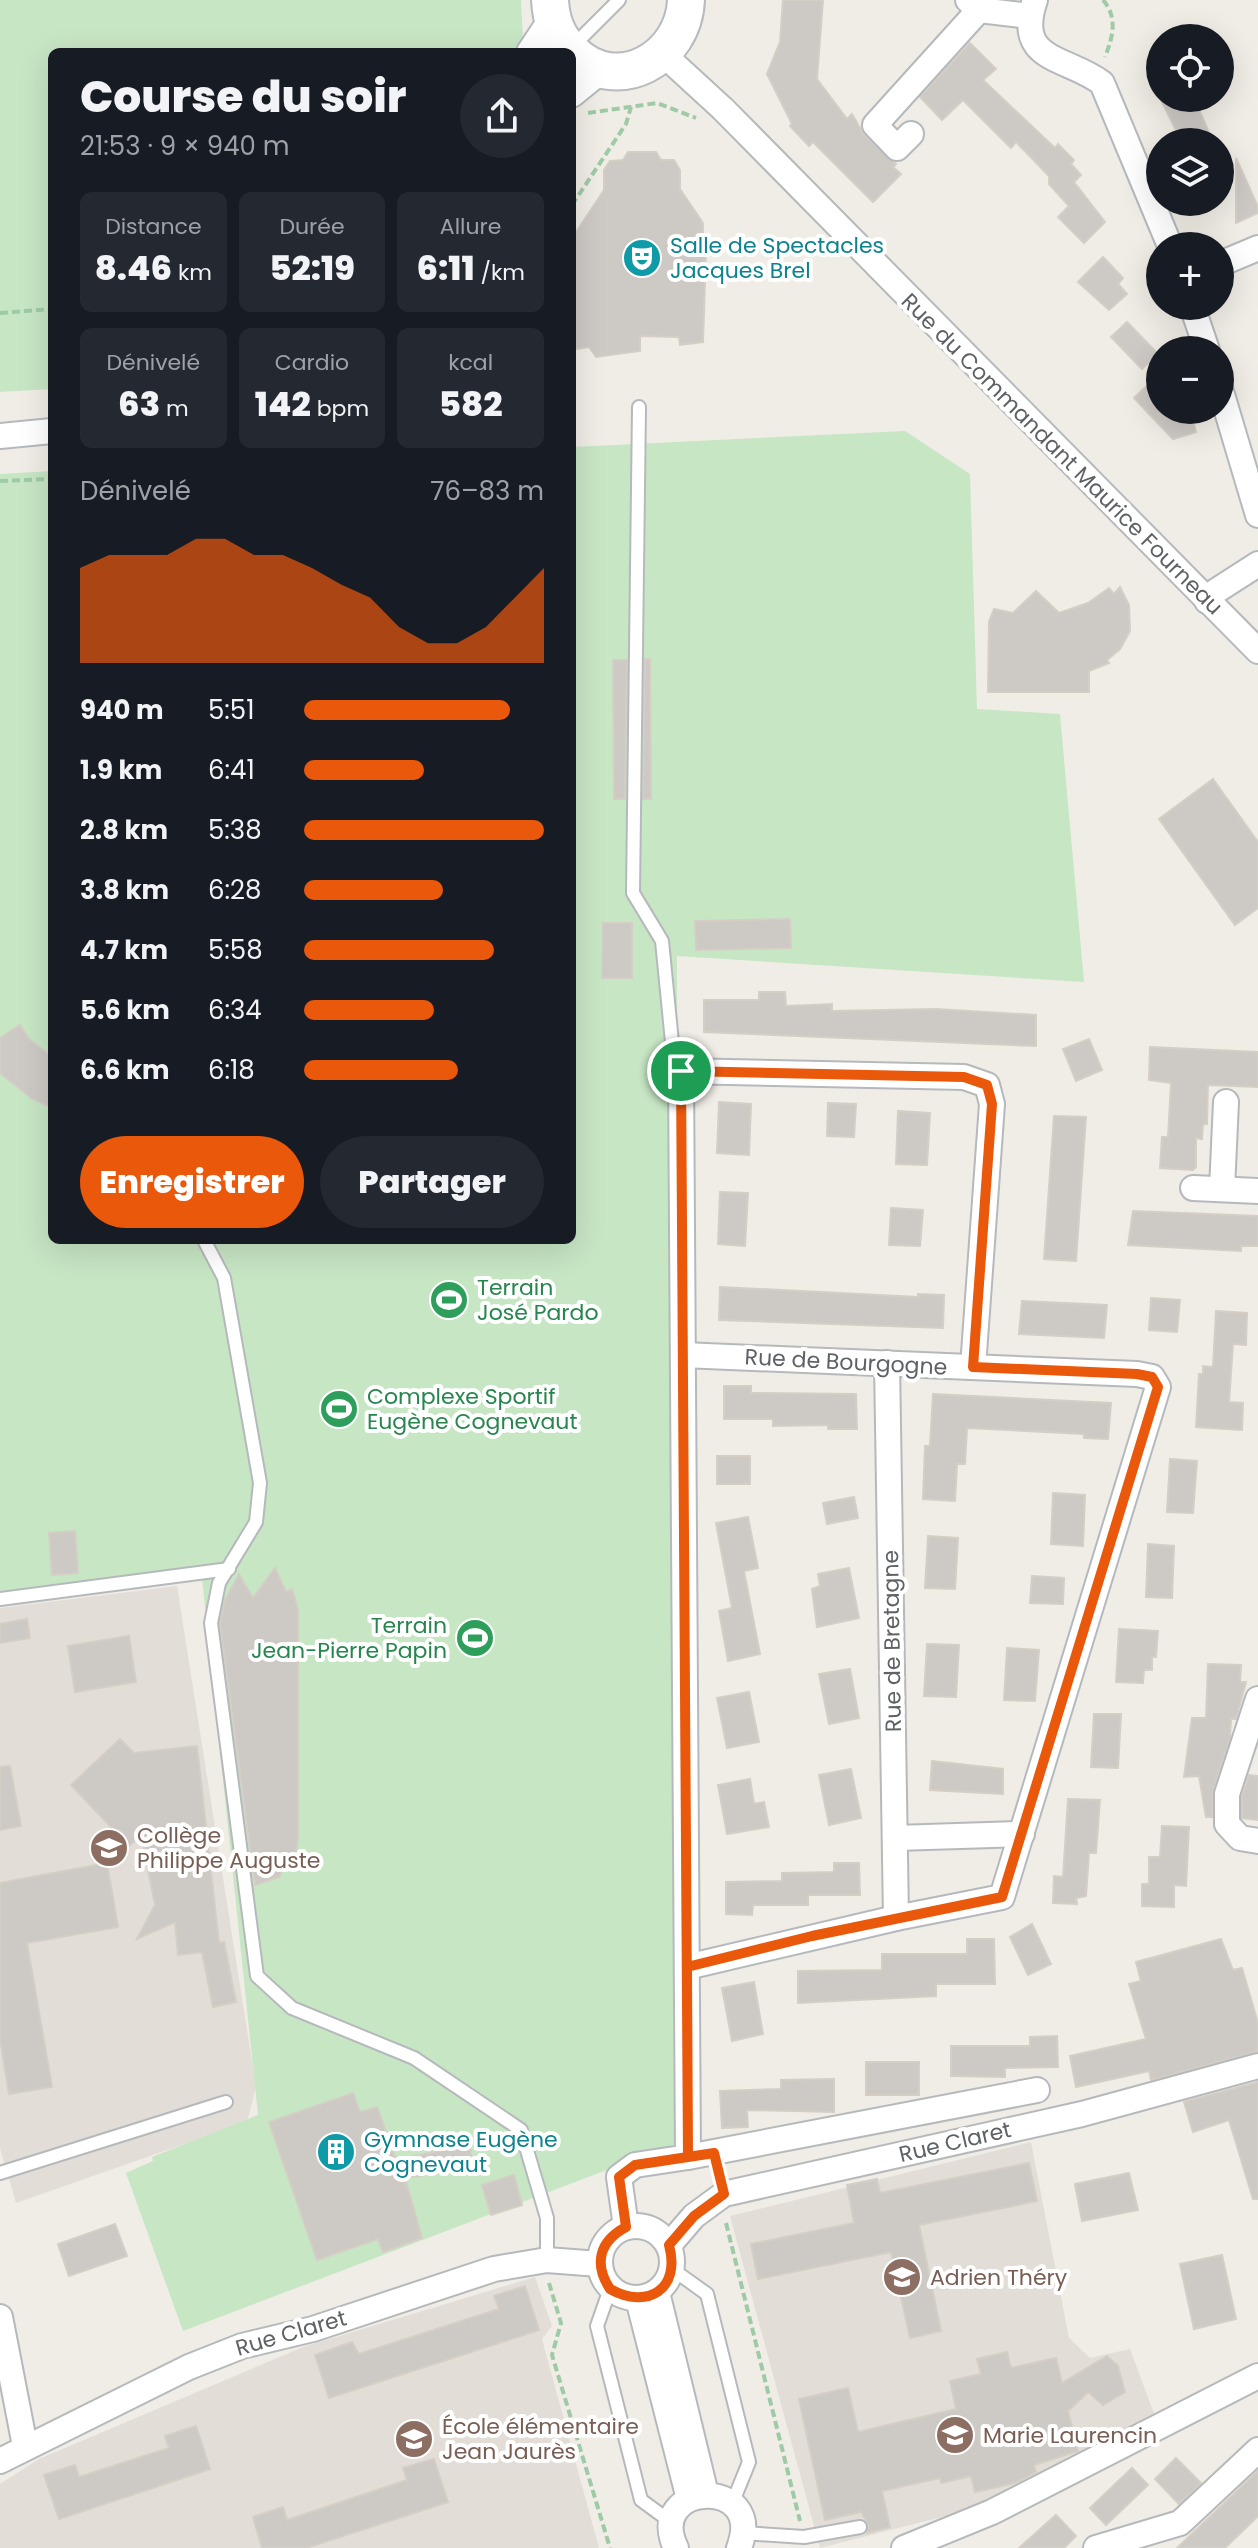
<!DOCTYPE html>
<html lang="fr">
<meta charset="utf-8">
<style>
:root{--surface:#171b24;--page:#242831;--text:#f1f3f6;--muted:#9ea1a6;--accent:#ea580c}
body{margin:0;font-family:Poppins,sans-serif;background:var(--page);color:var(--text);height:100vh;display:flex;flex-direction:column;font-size:30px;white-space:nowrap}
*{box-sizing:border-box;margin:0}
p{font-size:26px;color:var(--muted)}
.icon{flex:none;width:44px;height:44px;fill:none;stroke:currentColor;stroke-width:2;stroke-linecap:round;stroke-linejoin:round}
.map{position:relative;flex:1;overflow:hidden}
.drawer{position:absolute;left:48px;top:48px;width:528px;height:1196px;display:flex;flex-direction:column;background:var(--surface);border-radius:12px;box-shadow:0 8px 32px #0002}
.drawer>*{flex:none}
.fabs{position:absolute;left:1146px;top:24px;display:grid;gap:16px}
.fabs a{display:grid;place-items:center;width:88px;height:88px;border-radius:50%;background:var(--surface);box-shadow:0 8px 32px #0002;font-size:40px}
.pin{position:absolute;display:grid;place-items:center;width:68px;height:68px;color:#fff;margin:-34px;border:4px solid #fff;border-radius:50%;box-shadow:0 2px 8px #0007}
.round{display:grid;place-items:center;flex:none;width:84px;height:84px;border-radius:42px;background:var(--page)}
.head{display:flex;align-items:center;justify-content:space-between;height:136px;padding:0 32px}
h1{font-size:44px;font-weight:800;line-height:60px}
.stats{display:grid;grid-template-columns:repeat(3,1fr);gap:12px;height:136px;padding:8px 32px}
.stats div{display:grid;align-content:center;border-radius:12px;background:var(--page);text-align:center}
.stats b{font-size:34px;font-weight:800}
.stats small{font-size:22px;font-weight:400}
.stats p{font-size:22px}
.chart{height:224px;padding:16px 32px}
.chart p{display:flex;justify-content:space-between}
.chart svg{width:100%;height:144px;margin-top:8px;fill:var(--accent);opacity:.7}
.cta{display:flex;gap:16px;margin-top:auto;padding:16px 32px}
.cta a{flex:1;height:92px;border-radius:48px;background:var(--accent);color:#fff;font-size:32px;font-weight:800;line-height:92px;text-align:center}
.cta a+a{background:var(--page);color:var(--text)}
ul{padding:0 32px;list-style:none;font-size:26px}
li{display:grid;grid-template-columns:128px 96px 1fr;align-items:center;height:60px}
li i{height:20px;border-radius:10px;background:var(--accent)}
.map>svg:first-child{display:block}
.education{fill:#e2ded7}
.green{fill:#c7e6c4}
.building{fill:#cdc9c5;stroke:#d4cec5;stroke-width:2}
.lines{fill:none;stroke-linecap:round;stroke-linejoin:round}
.lane-casing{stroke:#b6b9bc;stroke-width:16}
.street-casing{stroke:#b6b9bc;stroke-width:28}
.secondary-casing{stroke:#b7bbbf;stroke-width:40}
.path{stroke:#9ecaa6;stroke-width:4;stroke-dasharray:8 4;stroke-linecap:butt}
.lane{stroke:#fff;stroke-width:12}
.street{stroke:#fff;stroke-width:24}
.secondary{stroke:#fff;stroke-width:36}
.route-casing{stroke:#fff;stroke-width:16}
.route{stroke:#ea580c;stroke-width:10}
.labels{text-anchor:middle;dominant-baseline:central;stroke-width:8;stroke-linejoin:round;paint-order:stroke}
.culture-label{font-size:22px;fill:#0d838f;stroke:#fff;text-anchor:start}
.street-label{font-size:22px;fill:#5e6266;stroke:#fff}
.leisure-label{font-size:22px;fill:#27864d;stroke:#fff;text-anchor:start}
.education-label{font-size:22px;fill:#785e54;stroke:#fff;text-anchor:start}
</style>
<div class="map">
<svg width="1258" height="2548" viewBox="0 0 1258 2548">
<rect width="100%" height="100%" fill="#f0ede6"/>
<g class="education">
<polygon points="177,1586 256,2087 247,2122 16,2203 0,2148 0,1608"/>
<polygon points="1031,2142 1069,2338 1090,2358 1130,2349 1155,2416 969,2510 820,2548 730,2216"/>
<polygon points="535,2277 552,2326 542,2339 599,2548 0,2548 0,2484 39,2459 303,2347"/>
</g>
<g class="green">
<polygon points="0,0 521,0 523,40 511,52 52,52 52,389 0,392"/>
<polygon points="905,431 970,474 977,709 1060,714 1084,982 677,956 678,2143 183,2331 126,2173 153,2161 152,2157 258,2115 202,1578 0,1594 0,474 52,471 52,1240 572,1240 572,447"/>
</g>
<g class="building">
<polygon points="783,0 823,0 817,79 847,119 852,114 864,135 896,164 893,167 901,174 873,202 813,142 809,146 790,126 792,124 767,74 780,42"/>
<polygon points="970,43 996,69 983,80 1055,148 1058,144 1074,160 1071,164 1081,175 1074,182 1105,222 1084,243 1058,217 1069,206 1049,184 1049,176 1016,142 1011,148 963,100 942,120 920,97"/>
<polygon points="1160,98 1194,98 1213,142 1182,142"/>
<polygon points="628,152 656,152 661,160 674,160 680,170 680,189 703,223 703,247 706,252 703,342 680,345 679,337 640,336 640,351 596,357 589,347 577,349 572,342 572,238 604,190 604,170 610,161 623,160"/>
<polygon points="1236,158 1258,207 1258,213 1236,223"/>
<polygon points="1103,257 1123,278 1118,284 1127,294 1109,310 1078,282"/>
<polygon points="1127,322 1158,354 1142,369 1111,337"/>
<polygon points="1160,373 1160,410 1190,410 1196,432 1173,439 1134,398"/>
<polygon points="1120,587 1129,605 1130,631 1120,649 1107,660 1109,663 1089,671 1089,692 988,692 989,622 994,609 1013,613 1036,591 1059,613 1088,603 1109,588 1114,594"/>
<polygon points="645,659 650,659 651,799 643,799"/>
<polygon points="613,660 627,660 625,799 614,799"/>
<polygon points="1213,779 1258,842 1258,908 1235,925 1159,819"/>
<polygon points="790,919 791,948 696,950 695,921"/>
<polygon points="603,923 632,923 632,978 602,978"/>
<polygon points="759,992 785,992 786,1006 832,1004 832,1011 936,1009 1036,1015 1036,1046 704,1032 704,1000 759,1000"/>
<polygon points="20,1025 29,1039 52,1057 52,1108 31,1098 0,1073 0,1038"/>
<polygon points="1089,1039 1102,1070 1076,1081 1063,1049"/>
<polygon points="1150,1047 1258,1052 1258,1087 1208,1085 1207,1124 1203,1124 1202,1139 1196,1138 1196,1167 1193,1170 1160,1168 1162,1137 1168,1137 1171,1083 1149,1080"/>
<polygon points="719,1102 751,1104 749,1155 717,1153"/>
<polygon points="828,1103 856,1104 854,1137 827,1136"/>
<polygon points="898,1111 930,1113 927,1165 896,1164"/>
<polygon points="1054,1116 1086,1117 1076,1261 1044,1259"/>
<polygon points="720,1192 748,1193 745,1246 718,1244"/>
<polygon points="891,1208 923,1210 920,1246 889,1245"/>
<polygon points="1133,1211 1258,1216 1258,1246 1241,1246 1241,1251 1128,1245"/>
<polygon points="720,1287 918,1297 918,1294 944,1295 943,1328 719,1320"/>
<polygon points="1151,1298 1180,1300 1177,1332 1149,1330"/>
<polygon points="1022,1301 1107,1305 1104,1338 1019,1334"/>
<polygon points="1216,1311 1247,1313 1246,1345 1233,1344 1229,1402 1243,1403 1242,1430 1196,1427 1199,1374 1203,1374 1203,1366 1213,1367"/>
<polygon points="724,1386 751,1386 751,1393 856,1394 857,1429 828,1429 828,1425 773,1426 773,1419 724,1419"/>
<polygon points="933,1394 1111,1403 1108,1439 1084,1438 1084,1434 967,1428 965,1464 957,1464 955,1501 923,1499 925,1446 930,1446"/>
<rect x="717" y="1456" width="33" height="28"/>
<polygon points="1170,1459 1197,1461 1193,1513 1167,1512"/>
<polygon points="1053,1493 1085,1495 1083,1546 1051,1544"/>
<polygon points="854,1497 858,1518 827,1524 823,1503"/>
<polygon points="748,1517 758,1568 744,1571 760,1654 728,1661 719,1611 732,1608 716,1523"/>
<polygon points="75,1531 78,1573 52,1575 49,1533"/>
<polygon points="928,1536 958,1538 955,1589 925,1588"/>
<polygon points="1148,1544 1174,1546 1172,1598 1146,1597"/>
<polygon points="275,1568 286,1592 292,1589 298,1609 298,1838 295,1869 283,1863 280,1877 255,1885 220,1623 225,1600 239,1574 253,1598"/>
<polygon points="849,1568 859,1618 817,1627 812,1589 820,1586 818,1574"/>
<polygon points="1032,1576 1064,1578 1063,1604 1030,1603"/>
<polygon points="27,1619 30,1638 0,1643 0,1624"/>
<polygon points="1119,1629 1158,1631 1156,1657 1152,1657 1152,1670 1144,1670 1143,1683 1116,1682"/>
<polygon points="129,1636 136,1682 75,1692 68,1646"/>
<polygon points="927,1644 959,1645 956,1697 924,1696"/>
<polygon points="1007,1648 1039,1650 1035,1701 1004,1700"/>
<polygon points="1208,1664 1241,1665 1240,1682 1246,1682 1236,1719 1231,1719 1230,1738 1213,1790 1212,1817 1206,1817 1199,1776 1184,1777 1192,1718 1206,1718"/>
<polygon points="850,1669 859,1718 829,1724 819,1674"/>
<polygon points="749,1692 759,1742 727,1748 717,1698"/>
<polygon points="1094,1714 1121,1714 1118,1768 1091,1767"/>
<polygon points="120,1739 134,1753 197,1746 219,1943 224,1942 236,2002 213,2007 202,1952 178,1955 175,1922 137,1939 155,1905 141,1835 129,1846 71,1785"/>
<polygon points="932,1761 1003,1769 1003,1794 930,1790"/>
<polygon points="10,1766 21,1826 0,1830 0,1767"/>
<polygon points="851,1769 861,1818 829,1825 819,1775"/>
<polygon points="1249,1775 1258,1776 1258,1820 1242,1818 1242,1796"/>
<polygon points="750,1779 754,1804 764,1802 769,1827 727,1834 718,1785"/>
<polygon points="1068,1799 1100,1800 1096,1853 1089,1853 1086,1896 1076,1898 1077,1904 1053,1903 1054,1876 1063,1877"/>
<polygon points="1162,1826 1189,1827 1186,1886 1174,1885 1174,1907 1142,1906 1142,1884 1149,1884 1149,1857 1160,1857"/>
<polygon points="107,1863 118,1927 27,1943 52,2087 9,2094 0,2039 0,1883"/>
<polygon points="834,1863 859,1863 860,1895 808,1895 808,1905 753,1905 752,1915 726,1914 726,1882 782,1881 782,1873 834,1872"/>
<polygon points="1032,1924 1051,1964 1028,1975 1010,1937"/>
<polygon points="967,1939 994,1939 995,1984 936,1984 936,1996 798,2003 798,1971 882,1970 882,1954 967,1954"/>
<polygon points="1221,1939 1233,1970 1242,1968 1258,2023 1258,2051 1151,2080 1149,2071 1076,2087 1070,2056 1146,2039 1129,1984 1141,1981 1136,1962"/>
<polygon points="754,1982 763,2034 732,2041 722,1988"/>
<polygon points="1057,2036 1058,2067 1005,2068 1005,2077 951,2076 951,2046 1030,2046 1030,2037"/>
<rect x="866" y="2062" width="53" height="33"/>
<polygon points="834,2079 834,2112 747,2110 748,2127 722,2128 720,2091 781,2089 781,2080"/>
<polygon points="1258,2082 1258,2199 1253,2199 1229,2120 1193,2132 1184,2102"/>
<polygon points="353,2093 360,2112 377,2107 396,2160 463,2146 463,2149 470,2148 473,2168 405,2178 422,2238 383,2252 378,2239 317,2260 269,2122"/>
<polygon points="1029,2163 1037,2201 919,2225 941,2331 910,2338 891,2252 758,2279 751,2244 854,2223 847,2185 877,2179 880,2193"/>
<polygon points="1129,2173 1138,2210 1082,2221 1075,2184"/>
<polygon points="514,2175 522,2205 491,2215 482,2185"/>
<polygon points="115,2224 127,2256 69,2276 58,2244"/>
<polygon points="1222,2255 1236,2319 1194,2329 1180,2264"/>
<polygon points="525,2286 539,2330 329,2398 315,2355 352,2342 359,2354 499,2309 494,2296"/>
<polygon points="1007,2352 1011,2368 1056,2358 1062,2383 1107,2356 1118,2366 1125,2392 1103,2405 1088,2392 1068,2411 1078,2451 1034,2465 1036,2472 1015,2483 975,2492 971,2476 941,2483 940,2478 882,2491 890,2527 867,2533 869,2525 861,2512 825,2520 799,2399 848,2388 858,2432 956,2409 950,2381 981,2374 977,2359"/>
<polygon points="196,2426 210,2469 59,2519 44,2475 75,2465 79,2477 169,2448 165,2436"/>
<polygon points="1176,2458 1201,2483 1179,2504 1155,2479"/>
<polygon points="434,2459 448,2502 306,2548 262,2548 253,2517 283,2507 287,2520 407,2480 403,2468"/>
<polygon points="1132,2468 1148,2485 1106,2525 1090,2508"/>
<polygon points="1258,2471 1258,2516 1225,2548 1177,2548"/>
<polygon points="1056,2515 1076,2536 1064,2548 1019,2548"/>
</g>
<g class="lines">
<defs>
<g id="lane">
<polyline points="572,47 619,0"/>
<polyline points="639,407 633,893 662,941 672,1042 681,1071"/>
<polyline points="204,1240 224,1278 260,1483 256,1522 219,1583 211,1623 257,1976 292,2008 414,2058 521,2130 547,2218 547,2260"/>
<polyline points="0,1599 229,1569"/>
<polyline points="0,2173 226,2102"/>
<polyline points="672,2269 707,2294 749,2462 732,2504"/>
<polyline points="610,2289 597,2326 641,2500 671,2522"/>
<polyline points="743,2533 804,2537 860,2527"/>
</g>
<g id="street">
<polyline points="968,0 979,10 1030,16"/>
<path d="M 1035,0 C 1014,62 1066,56 1102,83 L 1170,246"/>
<polyline points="529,52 551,19"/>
<polyline points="663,54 723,109 1258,651"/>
<polyline points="572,95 604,69"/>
<polyline points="911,134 897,148 875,125 979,10"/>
<polyline points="1220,264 1258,248"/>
<polyline points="1192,306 1207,350"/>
<polyline points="1220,388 1258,515"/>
<polyline points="0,436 52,431"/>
<polyline points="1207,601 1216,591 1258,564"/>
<polyline points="1193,1188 1258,1191"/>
<polyline points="1222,1189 1226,1102"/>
<polyline points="683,1355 1137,1374 1152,1377 1158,1387 1002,1897 896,1918 687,1967"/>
<polyline points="887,1363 896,1918"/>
<polyline points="1258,1699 1227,1794 1227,1824 1240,1838 1258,1841"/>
<polyline points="895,1838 1022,1834"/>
<polyline points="688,2157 1037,2090"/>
<circle cx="636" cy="2262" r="36"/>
<polyline points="626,2227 619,2177 635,2165 688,2157 681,1071 964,1077 987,1085 992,1104 973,1367"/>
<polyline points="669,2245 694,2216 724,2194 1082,2114 1258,2066"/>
<polyline points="657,2292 706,2494"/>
<polyline points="638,2299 689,2499"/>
<polyline points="0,2317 25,2446"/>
<polyline points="0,2461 189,2367 242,2346 313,2329 494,2269 547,2260 599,2264"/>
<path d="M 676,2548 C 644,2482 767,2475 739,2548"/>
<polyline points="904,2548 992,2512 1258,2376"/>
<polyline points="1096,2548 1180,2523 1258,2450"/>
</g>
<g id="secondary">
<path d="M 550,0 C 551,21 557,36 572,52"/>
<path d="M 572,52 C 617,97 684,58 686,0"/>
</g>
</defs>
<use href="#lane" class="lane-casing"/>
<use href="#street" class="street-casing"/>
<use href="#secondary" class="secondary-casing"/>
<g class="path">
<path d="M 1103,0 C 1118,17 1113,37 1105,57"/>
<polyline points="588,113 657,103 696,118"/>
<polyline points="572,205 626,124 631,107"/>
<polyline points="0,313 52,309"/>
<polyline points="0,481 52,479"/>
<polyline points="726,2223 800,2521"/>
<polyline points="549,2283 561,2323 552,2355 610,2548"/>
</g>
<use href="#lane" class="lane"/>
<use href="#street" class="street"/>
<use href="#secondary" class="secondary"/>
</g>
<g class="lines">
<defs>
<path id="route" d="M 681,1071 L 688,2157 L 635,2165 L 619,2177 L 626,2227 C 600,2241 593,2263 610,2289 C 648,2310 681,2289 669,2245 L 694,2216 L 724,2194 L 714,2153 L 688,2157 L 687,1967 L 812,1936 L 1002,1897 L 1158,1387 L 1152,1377 L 1137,1374 L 973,1367 L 992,1104 L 987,1085 L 964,1077 L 681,1071"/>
</defs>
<use href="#route" class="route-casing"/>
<use href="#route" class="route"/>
</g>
<defs>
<symbol id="theatre-disc" viewBox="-11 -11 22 22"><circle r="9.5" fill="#0f9aa8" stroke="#fff"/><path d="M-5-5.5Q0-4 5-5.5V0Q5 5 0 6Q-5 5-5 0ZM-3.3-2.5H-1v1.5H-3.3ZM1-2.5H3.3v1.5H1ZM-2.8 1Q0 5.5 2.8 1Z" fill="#fff"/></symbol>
<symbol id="stadium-disc" viewBox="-11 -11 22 22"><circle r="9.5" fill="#2e9e5b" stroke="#fff"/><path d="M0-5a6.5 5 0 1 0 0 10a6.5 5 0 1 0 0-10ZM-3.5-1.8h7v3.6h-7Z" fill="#fff"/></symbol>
<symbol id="school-disc" viewBox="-11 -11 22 22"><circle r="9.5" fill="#8d6e63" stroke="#fff"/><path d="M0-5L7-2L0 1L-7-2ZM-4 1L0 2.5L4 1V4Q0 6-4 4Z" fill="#fff"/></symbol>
<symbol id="building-disc" viewBox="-11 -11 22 22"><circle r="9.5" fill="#0f9aa8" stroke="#fff"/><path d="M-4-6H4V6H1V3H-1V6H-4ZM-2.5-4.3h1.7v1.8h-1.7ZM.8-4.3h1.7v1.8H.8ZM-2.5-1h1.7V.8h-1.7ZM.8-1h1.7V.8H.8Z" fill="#fff"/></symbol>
</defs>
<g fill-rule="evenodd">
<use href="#theatre-disc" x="620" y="236" width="44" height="44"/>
<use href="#stadium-disc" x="427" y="1278" width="44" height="44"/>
<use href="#stadium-disc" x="317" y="1387" width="44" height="44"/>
<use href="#stadium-disc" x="453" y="1616" width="44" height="44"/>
<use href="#school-disc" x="87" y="1826" width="44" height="44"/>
<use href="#building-disc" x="314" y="2130" width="44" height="44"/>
<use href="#school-disc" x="880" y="2255" width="44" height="44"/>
<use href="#school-disc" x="933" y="2413" width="44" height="44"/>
<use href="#school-disc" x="392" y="2417" width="44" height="44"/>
</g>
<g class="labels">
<g class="culture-label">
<text x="670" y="245">Salle de Spectacles<tspan x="670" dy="25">Jacques Brel</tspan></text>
<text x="364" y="2139">Gymnase Eugène<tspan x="364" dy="25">Cognevaut</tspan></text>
</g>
<g class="street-label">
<text transform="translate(1062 454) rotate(45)">Rue du Commandant Maurice Fourneau</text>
<text transform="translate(846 1362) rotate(3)">Rue de Bourgogne</text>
<text transform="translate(892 1641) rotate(-91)">Rue de Bretagne</text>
<text transform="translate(955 2142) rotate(-13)">Rue Claret</text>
<text transform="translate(291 2333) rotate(-16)">Rue Claret</text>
</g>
<g class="leisure-label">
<text x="477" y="1287">Terrain<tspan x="477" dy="25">José Pardo</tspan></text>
<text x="367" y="1396">Complexe Sportif<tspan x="367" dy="25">Eugène Cognevaut</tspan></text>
<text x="447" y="1625" text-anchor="end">Terrain<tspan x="447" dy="25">Jean-Pierre Papin</tspan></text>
</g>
<g class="education-label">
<text x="137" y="1835">Collège<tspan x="137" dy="25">Philippe Auguste</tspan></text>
<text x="930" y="2277">Adrien Théry</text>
<text x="442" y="2426">École élémentaire<tspan x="442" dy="25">Jean Jaurès</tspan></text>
<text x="983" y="2435">Marie Laurencin</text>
</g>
</g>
</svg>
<div class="fabs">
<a><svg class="icon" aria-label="locate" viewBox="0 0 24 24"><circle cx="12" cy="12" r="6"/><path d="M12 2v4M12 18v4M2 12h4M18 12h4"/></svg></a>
<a><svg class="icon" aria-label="layers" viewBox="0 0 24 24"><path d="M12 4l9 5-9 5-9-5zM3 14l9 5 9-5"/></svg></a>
<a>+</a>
<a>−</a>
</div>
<div class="pin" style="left:681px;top:1071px;background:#1e9e55"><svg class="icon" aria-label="arrive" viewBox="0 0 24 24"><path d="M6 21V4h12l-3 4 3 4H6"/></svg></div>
<section class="drawer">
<div class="head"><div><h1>Course du soir</h1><p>21:53 · 9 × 940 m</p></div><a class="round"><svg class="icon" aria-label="share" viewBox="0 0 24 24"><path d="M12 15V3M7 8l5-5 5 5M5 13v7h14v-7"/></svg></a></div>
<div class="stats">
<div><p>Distance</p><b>8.46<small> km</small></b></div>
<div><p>Durée</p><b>52:19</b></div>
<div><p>Allure</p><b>6:11<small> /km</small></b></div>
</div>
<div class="stats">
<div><p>Dénivelé</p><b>63<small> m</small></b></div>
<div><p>Cardio</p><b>142<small> bpm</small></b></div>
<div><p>kcal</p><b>582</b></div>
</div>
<div class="chart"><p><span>Dénivelé</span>76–83 m</p>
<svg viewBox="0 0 160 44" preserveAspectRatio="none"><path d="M0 44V15L10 11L20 11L30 11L40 6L50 6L60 11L70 11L80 15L90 20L100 24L110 33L120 38L130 38L140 33L150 24L160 15V44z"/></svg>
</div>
<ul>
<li><b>940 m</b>5:51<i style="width:86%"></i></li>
<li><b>1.9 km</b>6:41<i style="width:50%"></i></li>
<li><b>2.8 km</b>5:38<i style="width:100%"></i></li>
<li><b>3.8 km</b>6:28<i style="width:58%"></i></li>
<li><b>4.7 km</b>5:58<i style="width:79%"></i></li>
<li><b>5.6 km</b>6:34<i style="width:54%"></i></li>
<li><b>6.6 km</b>6:18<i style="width:64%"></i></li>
</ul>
<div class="cta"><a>Enregistrer</a><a>Partager</a></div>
</section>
</div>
